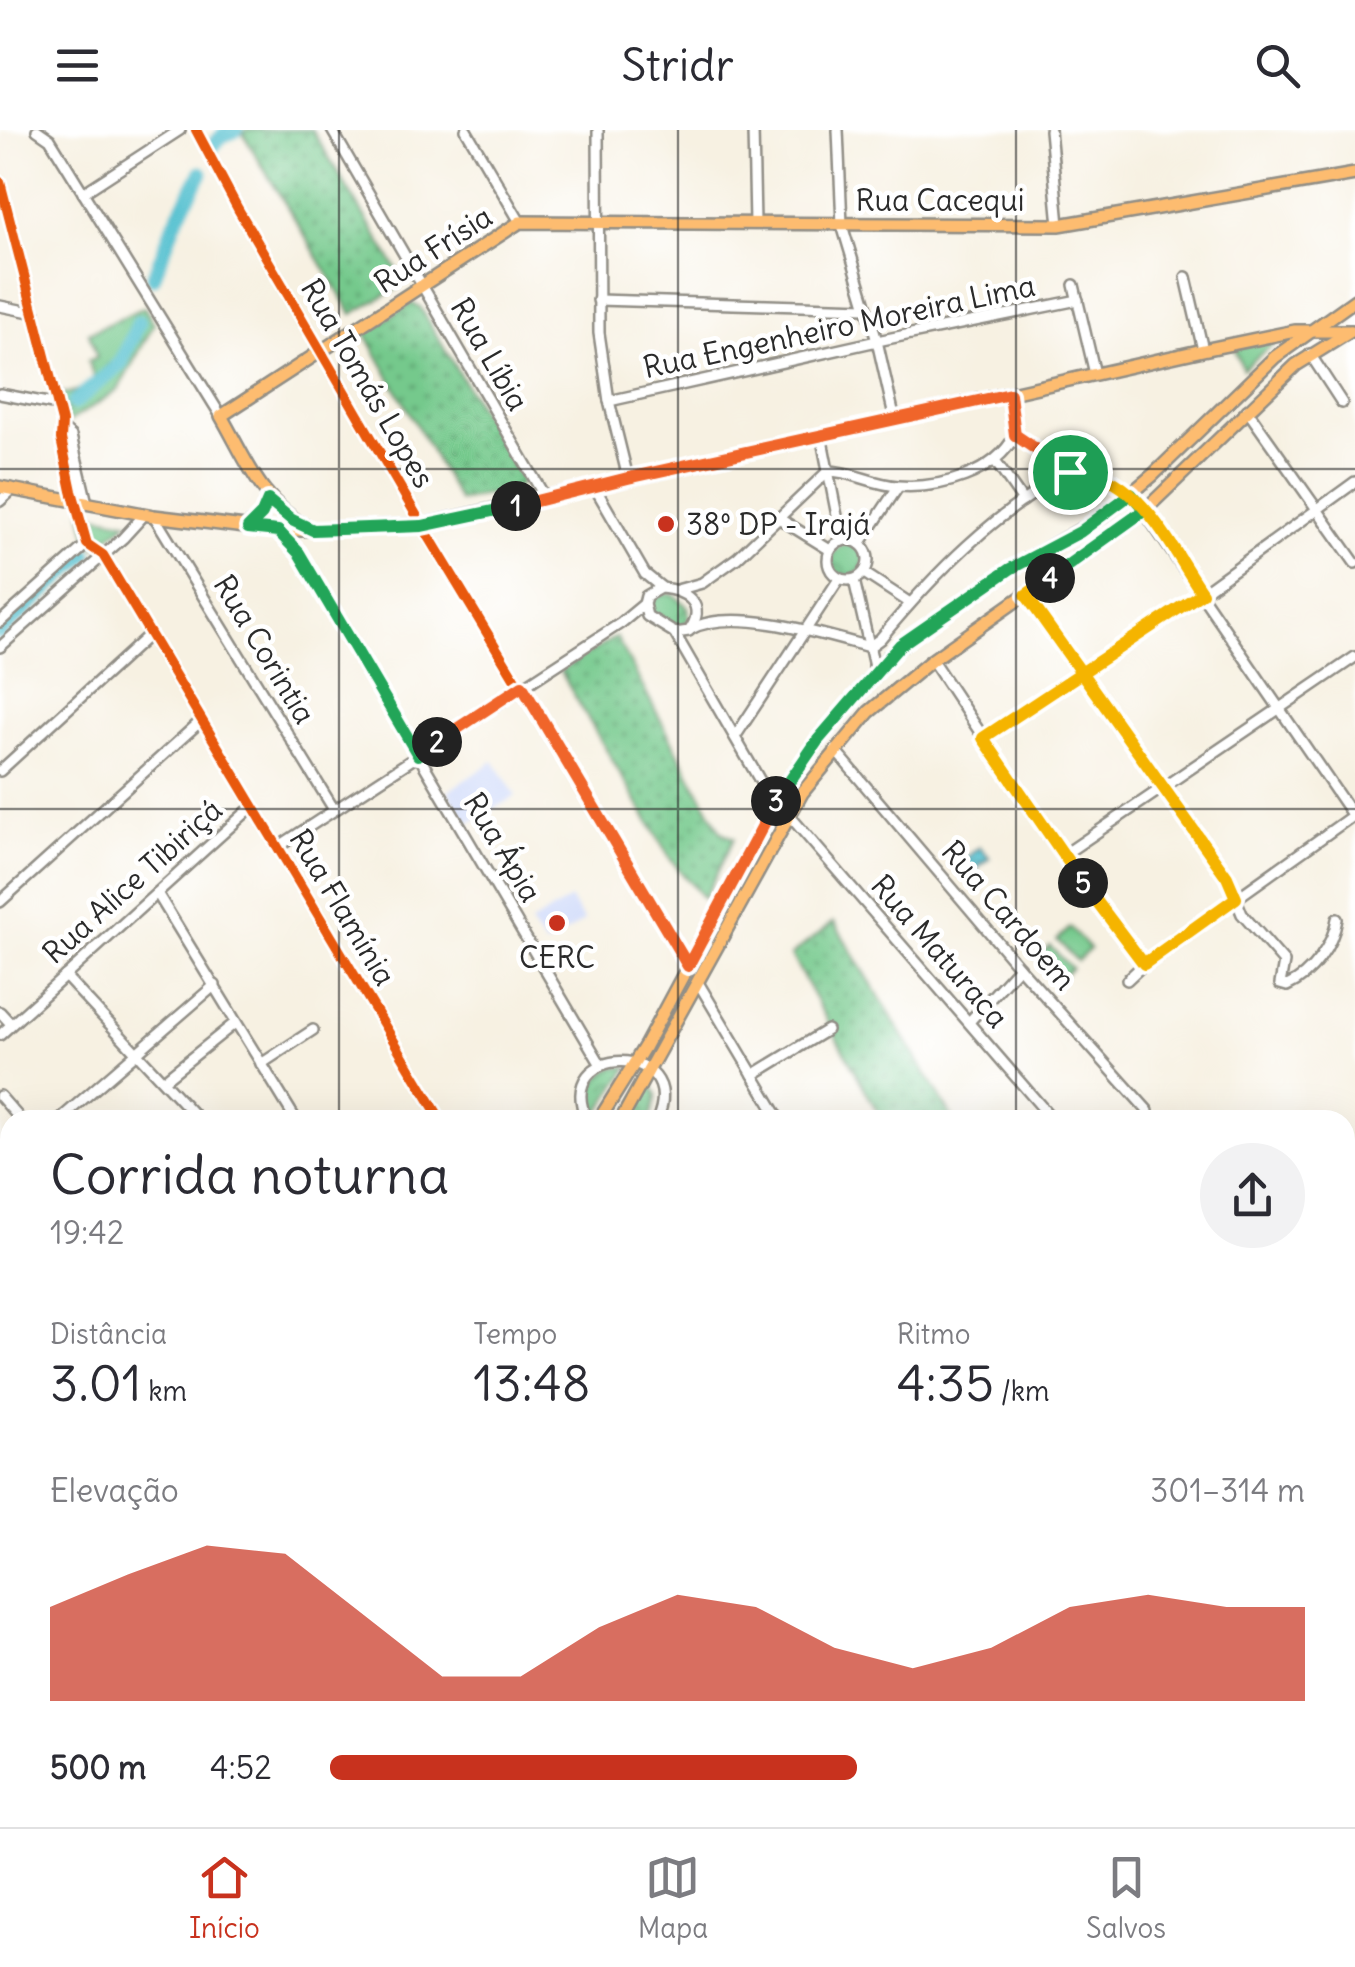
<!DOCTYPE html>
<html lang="pt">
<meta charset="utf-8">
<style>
:root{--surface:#fff;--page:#f2f2f3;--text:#2b2b33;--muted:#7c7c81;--line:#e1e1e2;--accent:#c8321e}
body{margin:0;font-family:Delius,sans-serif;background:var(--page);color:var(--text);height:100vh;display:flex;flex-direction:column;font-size:38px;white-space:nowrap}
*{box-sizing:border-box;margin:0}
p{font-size:32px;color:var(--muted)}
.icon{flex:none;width:55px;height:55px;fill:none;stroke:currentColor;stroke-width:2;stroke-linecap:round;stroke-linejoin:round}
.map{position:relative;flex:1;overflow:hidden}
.sheet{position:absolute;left:0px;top:980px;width:1355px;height:718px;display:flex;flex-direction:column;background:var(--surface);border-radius:30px 30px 0 0;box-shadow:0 10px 40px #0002}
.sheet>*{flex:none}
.pin{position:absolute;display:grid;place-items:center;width:85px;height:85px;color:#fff;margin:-42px;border:5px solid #fff;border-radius:50%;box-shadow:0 2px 10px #0007}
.km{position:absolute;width:50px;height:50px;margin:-25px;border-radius:50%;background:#222;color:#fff;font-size:28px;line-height:50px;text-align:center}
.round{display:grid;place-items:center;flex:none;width:105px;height:105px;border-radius:52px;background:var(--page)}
.headline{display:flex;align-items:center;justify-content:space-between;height:170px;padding:0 50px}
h1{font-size:55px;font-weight:600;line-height:75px}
.stats{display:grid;grid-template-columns:repeat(3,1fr);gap:15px;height:170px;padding:10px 50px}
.stats div{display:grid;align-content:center}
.stats b{font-size:50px;font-weight:600}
.stats small{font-size:28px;font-weight:400}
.stats p{font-size:28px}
.chart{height:280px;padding:20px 50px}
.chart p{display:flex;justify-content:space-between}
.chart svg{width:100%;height:180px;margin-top:10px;fill:var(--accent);opacity:.7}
ul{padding:0 50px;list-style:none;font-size:32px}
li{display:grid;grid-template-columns:160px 120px 1fr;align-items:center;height:75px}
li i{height:25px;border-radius:12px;background:var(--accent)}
header{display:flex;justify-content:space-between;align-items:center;height:130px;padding:0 50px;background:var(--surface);font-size:45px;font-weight:600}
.tab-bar{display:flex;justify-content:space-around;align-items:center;height:140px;border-top:2px solid var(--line);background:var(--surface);font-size:28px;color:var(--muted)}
.tab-bar a{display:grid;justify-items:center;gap:5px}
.tab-bar .current{color:var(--accent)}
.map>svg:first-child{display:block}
.built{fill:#cfdafa}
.grass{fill:url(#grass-dots);stroke:#507a5c;stroke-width:2.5}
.forest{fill:url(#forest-crowns);stroke:#466c52;stroke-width:2.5}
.park{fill:url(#park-crowns);stroke:#507a5c;stroke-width:2.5}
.garden{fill:#75c98c;stroke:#507a5c;stroke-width:2.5}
.water{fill:url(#water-rules);stroke:#40767e;stroke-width:2.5}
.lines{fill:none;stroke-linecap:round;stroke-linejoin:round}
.river{stroke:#56c1d0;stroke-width:15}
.minor-casing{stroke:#918e86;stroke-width:14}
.major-casing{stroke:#918e86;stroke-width:16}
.minor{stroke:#fff;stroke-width:9}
.major{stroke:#fdbc70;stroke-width:11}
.cycleway-casing{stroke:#fff;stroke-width:16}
.cycleway{stroke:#e8590c;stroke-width:10}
.split-1-casing{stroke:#fff;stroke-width:20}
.split-2-casing{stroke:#fff;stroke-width:20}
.split-3-casing{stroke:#fff;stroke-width:20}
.split-4-casing{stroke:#fff;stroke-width:20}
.split-5-casing{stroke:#fff;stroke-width:20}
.split-6-casing{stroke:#fff;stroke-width:20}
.split-1{stroke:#f0652b;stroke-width:12}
.split-2{stroke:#22a559;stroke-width:12}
.split-3{stroke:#f0652b;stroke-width:12}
.split-4{stroke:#22a559;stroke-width:12}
.split-5{stroke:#f5b400;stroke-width:12}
.split-6{stroke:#f5b400;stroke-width:12}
.grid{fill:none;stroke:#2b2b2b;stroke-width:2.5;stroke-opacity:0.55}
.poi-dot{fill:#c8321e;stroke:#fff;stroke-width:4}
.labels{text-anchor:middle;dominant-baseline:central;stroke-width:9;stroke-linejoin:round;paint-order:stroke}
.street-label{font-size:30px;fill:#2b2b2b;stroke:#fff}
.poi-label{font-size:30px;fill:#2b2b2b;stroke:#fff;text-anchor:start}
</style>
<header><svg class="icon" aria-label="menu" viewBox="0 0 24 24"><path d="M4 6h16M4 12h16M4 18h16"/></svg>Stridr<svg class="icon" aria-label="search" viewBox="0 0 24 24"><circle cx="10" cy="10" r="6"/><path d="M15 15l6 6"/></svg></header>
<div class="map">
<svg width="1355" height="1697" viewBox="0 0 1355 1697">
<defs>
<pattern id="grass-dots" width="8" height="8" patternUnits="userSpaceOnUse" patternTransform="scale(2.5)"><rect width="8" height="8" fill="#75c98c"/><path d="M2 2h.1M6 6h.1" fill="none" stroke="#60a373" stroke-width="1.8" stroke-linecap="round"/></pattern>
<pattern id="forest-crowns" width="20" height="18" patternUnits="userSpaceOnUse" patternTransform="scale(2.5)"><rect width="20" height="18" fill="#60ad78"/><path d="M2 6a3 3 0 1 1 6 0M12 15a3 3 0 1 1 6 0" fill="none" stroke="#4f8d63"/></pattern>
<pattern id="park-crowns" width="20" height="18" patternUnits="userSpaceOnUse" patternTransform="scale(2.5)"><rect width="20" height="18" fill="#75c98c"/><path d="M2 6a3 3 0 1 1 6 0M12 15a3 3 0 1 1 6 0" fill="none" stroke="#60a373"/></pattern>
<pattern id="water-rules" width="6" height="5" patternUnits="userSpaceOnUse" patternTransform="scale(2.5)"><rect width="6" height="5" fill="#56c1d0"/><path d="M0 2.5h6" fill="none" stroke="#479da9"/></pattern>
</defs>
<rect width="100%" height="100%" fill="#fff"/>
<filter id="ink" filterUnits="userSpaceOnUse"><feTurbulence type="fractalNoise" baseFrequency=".01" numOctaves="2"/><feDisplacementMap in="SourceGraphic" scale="20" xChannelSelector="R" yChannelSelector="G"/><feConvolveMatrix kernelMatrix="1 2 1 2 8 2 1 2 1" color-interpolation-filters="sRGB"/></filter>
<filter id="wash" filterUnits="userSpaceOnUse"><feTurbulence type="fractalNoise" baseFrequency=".0048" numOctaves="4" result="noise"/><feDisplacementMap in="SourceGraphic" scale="40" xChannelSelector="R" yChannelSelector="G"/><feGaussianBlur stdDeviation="2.25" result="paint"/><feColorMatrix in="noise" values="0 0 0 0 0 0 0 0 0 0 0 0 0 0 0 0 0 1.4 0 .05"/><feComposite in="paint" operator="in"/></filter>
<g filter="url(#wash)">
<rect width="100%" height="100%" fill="#f7f1e2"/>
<g class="built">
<polygon points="494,631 516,666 467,694 448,661"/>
<polygon points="570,769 584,791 545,816 530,794"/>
</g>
<g class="grass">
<polygon points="247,0 312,0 400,144 398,158 352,184 242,2"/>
<polygon points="412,173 420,177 522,351 517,358 459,371 365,203"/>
<polygon points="616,507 721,702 734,708 704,769 671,730 560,541"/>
<polygon points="834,792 954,990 882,990 791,825"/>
</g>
<polygon class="forest" points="1355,1605 1355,1697 1326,1697 1320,1688 1345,1688 1345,1606"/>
<g class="park">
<polygon points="144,177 154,194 118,260 67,293 61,265 88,258 96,253 88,231 97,227 89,203"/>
<polygon points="1272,209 1274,213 1243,239 1234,218"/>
<polygon points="82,382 128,392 96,417 88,407"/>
<circle cx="848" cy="430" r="16"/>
<polygon points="664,464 674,465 688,477 689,487 685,496 675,496 650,481 651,471"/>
<path d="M 615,937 L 629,937 L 594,990 C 588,966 591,948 615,937 Z"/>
<polygon points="650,950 657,965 650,990 624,990"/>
</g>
<g class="garden">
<polygon points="1070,798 1090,819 1077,831 1057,810"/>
<polygon points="1050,816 1071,838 1059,850 1037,829"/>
</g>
<polygon class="water" points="980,717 990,728 967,747 957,736"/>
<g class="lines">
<g class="river">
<polyline points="213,16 222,6 236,0"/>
<polyline points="153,148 174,94 201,43"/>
<polyline points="74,273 121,233 139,192"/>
<polyline points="66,306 77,347"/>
<polyline points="0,502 86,424"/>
</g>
</g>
</g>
<g filter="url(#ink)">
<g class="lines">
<defs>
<g id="minor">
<polyline points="37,0 50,9 221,286"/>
<polyline points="196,0 238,79 422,395 688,836"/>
<polyline points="332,0 546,369"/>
<polyline points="466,0 520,92"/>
<polyline points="598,0 599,203 609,271 628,348"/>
<polyline points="753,0 755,93"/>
<polyline points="838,0 842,95 877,211 895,290"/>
<polyline points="1050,0 1059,95"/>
<polyline points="0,52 62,292 61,309 72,361 87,414 103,425 441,990"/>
<polyline points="83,63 180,0"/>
<polyline points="1186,147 1203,220"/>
<polyline points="1074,155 1095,244"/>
<polyline points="598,170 866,178"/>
<polyline points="0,176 35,183"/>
<polyline points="1310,224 1342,273"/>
<polyline points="0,264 58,275"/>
<polyline points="1010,264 1015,305"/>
<polyline points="609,271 877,211 1078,170"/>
<polyline points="1247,280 1355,433"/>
<polyline points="64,300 71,306 87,373"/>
<polyline points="821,305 842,411"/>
<polyline points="1015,305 1070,342 1100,346 1119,355 1137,371 1353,686"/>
<polyline points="995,331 1023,371"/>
<polyline points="594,356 645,444 661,457"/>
<polyline points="0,371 13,359"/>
<polyline points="154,386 333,678"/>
<polyline points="780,389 830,420"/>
<polyline points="278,401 299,423 601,935"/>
<circle cx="848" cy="430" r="20"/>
<polyline points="860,414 898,357"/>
<polyline points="864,443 910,473"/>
<polyline points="854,450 875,541"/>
<path d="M 660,458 C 686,460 708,474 689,501 L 675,503 L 647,486 L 644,474 L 646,466 Z"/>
<path d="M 677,460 L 702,453 L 737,428 L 828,341 C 852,341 874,355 898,356 C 940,359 995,344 1015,305"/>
<path d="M 1026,465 L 1227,747 L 1242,784 L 1284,832 L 1280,854 L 1287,856 C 1312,845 1333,815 1337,789"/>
<polyline points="0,492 87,414"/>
<path d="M 691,499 C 733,476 825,505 869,517"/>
<polyline points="674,502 774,675"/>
<polyline points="0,517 123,408 145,384"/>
<path d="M 869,517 L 880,509 C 934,444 994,382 1070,342"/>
<polyline points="932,530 1062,726 1144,834"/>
<polyline points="735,607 839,449"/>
<polyline points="983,608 1202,463 1355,352"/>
<polyline points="835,620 1019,837 1148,981"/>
<polyline points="0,641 150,504"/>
<polyline points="789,685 1053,990"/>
<polyline points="278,717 621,493 644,474"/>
<polyline points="1062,726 1355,527"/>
<polyline points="157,763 296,990"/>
<polyline points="0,772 202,590"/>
<polyline points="65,846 199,990"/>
<polyline points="1127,850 1144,834 1355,684"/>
<polyline points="699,854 780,990"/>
<polyline points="0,882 11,894"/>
<polyline points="969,892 1019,837"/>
<polyline points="0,905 253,676"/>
<polyline points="261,934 313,900"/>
<polyline points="753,945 827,900"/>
<polyline points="164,950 235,893"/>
<polyline points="0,966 21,990"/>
<polyline points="59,990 215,855"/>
<path d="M 587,990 C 551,911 691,913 657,990"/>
<polyline points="0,1077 10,1088"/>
<polyline points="1345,1117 1355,1089"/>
<polyline points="1345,1142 1348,1172 1345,1197"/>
<polyline points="0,1263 10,1274"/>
<polyline points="0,1548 10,1565"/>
<polyline points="141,1688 146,1697"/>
<polyline points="249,1688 255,1697"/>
<polyline points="726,1688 743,1697"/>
<polyline points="265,1697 280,1688"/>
<polyline points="956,1697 968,1688"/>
</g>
<g id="major">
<polyline points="0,357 154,386 278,401 422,395 1203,220 1295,201 1351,201"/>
<polyline points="247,397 263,384 269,370"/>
<path d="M 309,398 C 261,373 247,331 221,286 L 520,92 L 1059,95 L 1355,44"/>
<polyline points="599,990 645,916 784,658 818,611 889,526 912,506 1010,439 1103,387 1153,345 1275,227 1355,170"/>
<polyline points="621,990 802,663 869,582 932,530 1145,380 1296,235 1351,201"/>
<polyline points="0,1429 10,1420"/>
<polyline points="0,1454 10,1446"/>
</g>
</defs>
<use href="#minor" class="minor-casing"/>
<use href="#major" class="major-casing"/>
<use href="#minor" class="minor"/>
<use href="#major" class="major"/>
<defs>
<g id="cycleway">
<polyline points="196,0 238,79 422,395 688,836"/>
<polyline points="0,52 62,292 61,309 72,361 87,414 103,425 441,990"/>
</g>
</defs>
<use href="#cycleway" class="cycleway-casing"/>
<use href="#cycleway" class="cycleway"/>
</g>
</g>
<g class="lines" filter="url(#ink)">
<defs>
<polyline id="split-1" points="516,376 628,348 1010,264 1015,305 1070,342"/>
<polyline id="split-2" points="437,612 418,625 299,423 278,401 248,398 262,384 268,370 292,390 313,400 422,396 516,376"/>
<polyline id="split-3" points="437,612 522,556 688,836 776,671"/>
<polyline id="split-4" points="776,671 818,610 900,515 1010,439 1080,402 1131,364 1145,380 1050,448"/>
<polyline id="split-5" points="1050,448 1026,465 1227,747 1236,768 1144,834 1083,753"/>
<path id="split-6" d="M 1070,342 C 1135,336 1171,418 1202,463 L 983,608 L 1083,753"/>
</defs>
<use href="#split-1" class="split-1-casing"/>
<use href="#split-2" class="split-2-casing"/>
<use href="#split-3" class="split-3-casing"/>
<use href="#split-4" class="split-4-casing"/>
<use href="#split-5" class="split-5-casing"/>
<use href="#split-6" class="split-6-casing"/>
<use href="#split-1" class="split-1"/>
<use href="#split-2" class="split-2"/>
<use href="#split-3" class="split-3"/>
<use href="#split-4" class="split-4"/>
<use href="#split-5" class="split-5"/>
<use href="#split-6" class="split-6"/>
</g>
<path class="grid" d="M 339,0 L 339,990M 678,0 L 678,990M 1016,0 L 1016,990M 0,339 L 1355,339M 0,679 L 1355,679M 0,1018 L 10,1018M 1345,1018 L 1355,1018M 0,1358 L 10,1358M 1345,1358 L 1355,1358M 339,1688 L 339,1697M 678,1688 L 678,1697M 1016,1688 L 1016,1697"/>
<g class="poi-dot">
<circle cx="666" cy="394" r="10"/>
<circle cx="557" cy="793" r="10"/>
</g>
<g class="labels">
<g class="street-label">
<text x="940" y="70">Rua Cacequi</text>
<text transform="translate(433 119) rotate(-33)">Rua Frísia</text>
<text transform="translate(839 196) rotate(-12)">Rua Engenheiro Moreira Lima</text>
<text transform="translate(490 224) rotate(60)">Rua Líbia</text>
<text transform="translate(368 253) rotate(60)">Rua Tomás Lopes</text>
<text transform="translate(265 519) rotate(59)">Rua Corintia</text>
<text transform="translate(503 717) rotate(59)">Rua Ápia</text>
<text transform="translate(132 751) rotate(-42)">Rua Alice Tibiriçá</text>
<text transform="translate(343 777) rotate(59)">Rua Flamínia</text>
<text transform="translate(1009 785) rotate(49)">Rua Cardoem</text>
<text transform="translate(940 821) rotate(49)">Rua Maturaca</text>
</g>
<g class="poi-label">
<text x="686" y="394">38º DP - Irajá</text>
<text x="557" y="827" text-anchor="middle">CERC</text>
</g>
</g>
</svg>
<div class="pin" style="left:1070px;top:342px;background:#1e9e55"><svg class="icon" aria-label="arrive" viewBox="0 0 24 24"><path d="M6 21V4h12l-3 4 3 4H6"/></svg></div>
<b class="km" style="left:516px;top:376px">1</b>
<b class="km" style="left:437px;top:612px">2</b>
<b class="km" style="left:776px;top:671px">3</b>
<b class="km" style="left:1050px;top:448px">4</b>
<b class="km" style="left:1083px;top:753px">5</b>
<section class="sheet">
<div class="headline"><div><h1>Corrida noturna</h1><p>19:42</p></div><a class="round"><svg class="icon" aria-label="share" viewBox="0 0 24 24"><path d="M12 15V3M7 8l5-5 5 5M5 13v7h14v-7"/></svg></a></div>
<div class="stats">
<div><p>Distância</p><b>3.01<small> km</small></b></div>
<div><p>Tempo</p><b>13:48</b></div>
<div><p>Ritmo</p><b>4:35<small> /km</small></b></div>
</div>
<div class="chart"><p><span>Elevação</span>301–314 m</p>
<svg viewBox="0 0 160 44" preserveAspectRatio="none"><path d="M0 44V21L10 13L20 6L30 8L40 23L50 38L60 38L70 26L80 18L90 21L100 31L110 36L120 31L130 21L140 18L150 21L160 21V44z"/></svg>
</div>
<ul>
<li><b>500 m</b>4:52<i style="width:54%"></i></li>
</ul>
</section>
</div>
<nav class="tab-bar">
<a class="current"><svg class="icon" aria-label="home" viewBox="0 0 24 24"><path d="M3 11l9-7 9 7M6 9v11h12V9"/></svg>Início</a>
<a><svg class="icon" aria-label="map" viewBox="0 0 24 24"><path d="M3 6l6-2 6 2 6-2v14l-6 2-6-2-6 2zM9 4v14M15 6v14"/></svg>Mapa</a>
<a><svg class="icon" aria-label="saved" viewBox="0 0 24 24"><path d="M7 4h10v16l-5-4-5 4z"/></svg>Salvos</a>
</nav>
